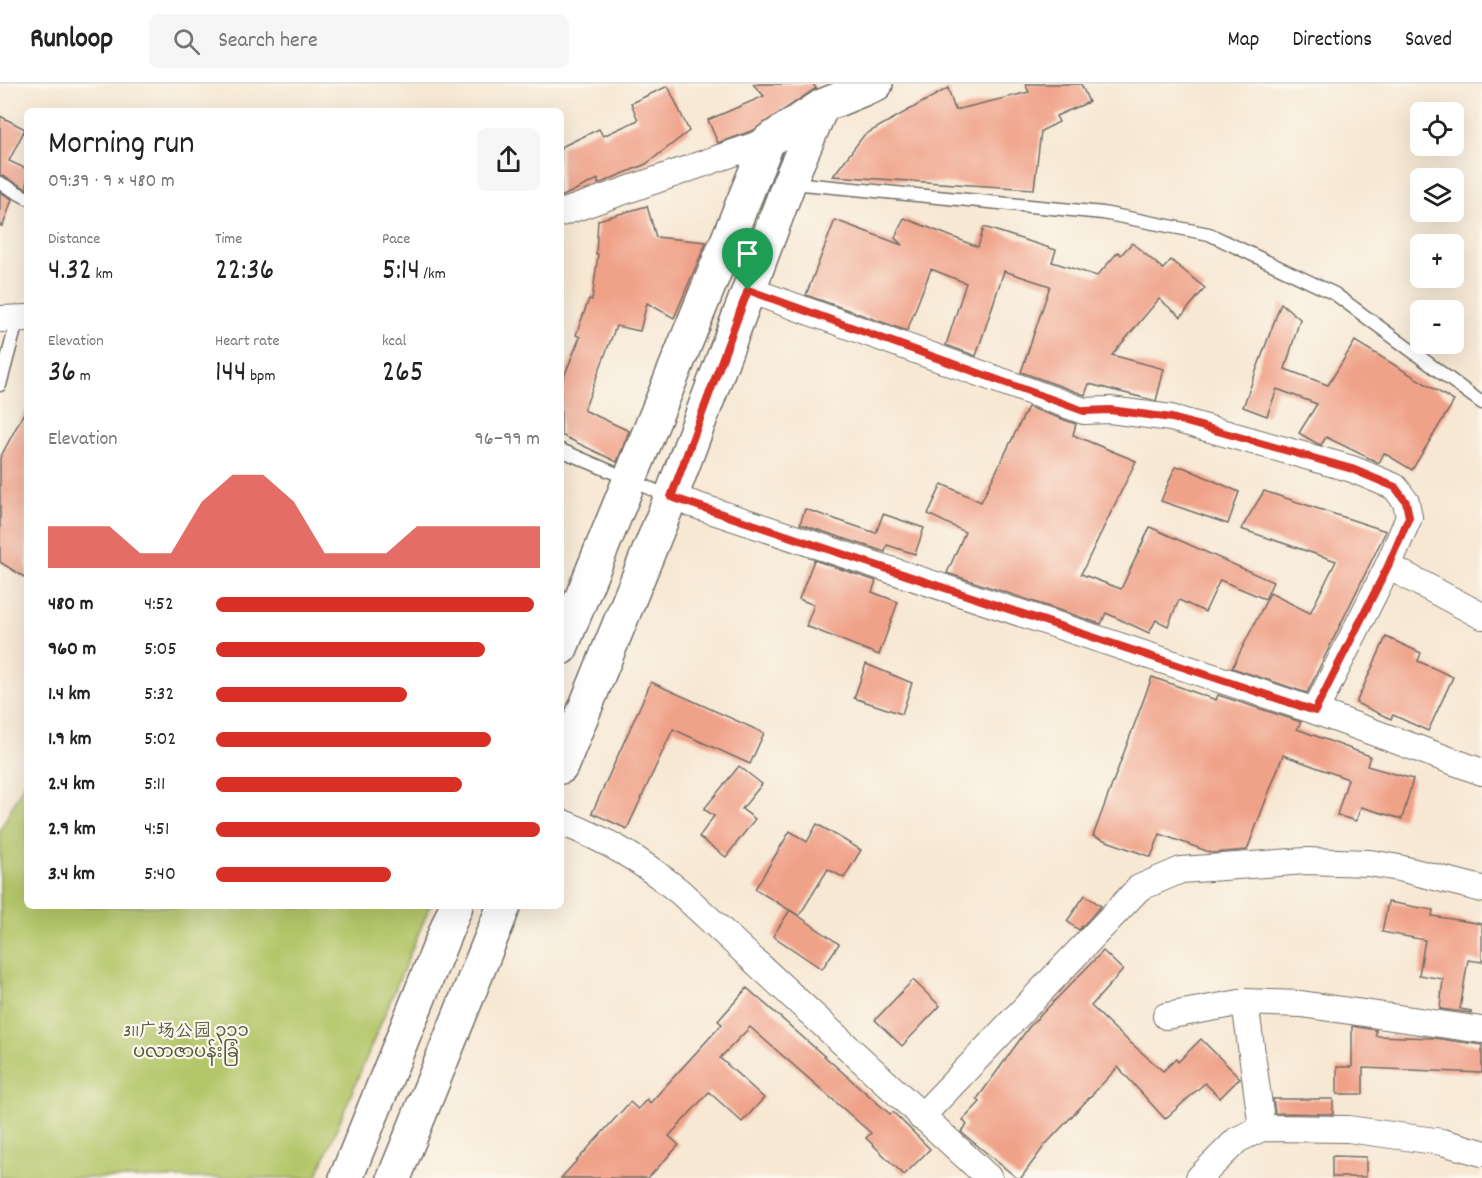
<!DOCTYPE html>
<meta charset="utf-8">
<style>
:root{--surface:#fff;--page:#f6f6f6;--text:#222;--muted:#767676;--line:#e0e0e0;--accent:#d93025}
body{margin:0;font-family:Dekko,"LXGW WenKai TC","Noto Sans Myanmar",sans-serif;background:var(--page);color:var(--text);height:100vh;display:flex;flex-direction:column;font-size:22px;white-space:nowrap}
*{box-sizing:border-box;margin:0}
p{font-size:20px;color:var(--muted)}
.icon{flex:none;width:33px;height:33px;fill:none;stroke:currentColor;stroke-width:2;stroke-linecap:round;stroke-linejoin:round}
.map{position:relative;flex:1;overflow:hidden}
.panel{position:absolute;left:24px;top:24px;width:540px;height:801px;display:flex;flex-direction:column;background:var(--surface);border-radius:9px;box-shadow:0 6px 24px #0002}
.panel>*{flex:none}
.buttons{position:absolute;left:1410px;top:18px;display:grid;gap:12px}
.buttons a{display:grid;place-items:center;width:54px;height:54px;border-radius:9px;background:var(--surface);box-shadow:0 6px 24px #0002;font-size:30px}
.pin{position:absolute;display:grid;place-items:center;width:51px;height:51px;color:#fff;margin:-62px -26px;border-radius:50% 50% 50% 0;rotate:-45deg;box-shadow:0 0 6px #0007}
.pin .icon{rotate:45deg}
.round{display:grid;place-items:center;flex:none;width:63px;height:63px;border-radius:9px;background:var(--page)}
.summary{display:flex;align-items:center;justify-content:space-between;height:102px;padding:0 24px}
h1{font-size:33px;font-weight:600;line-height:45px}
.figures{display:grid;grid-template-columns:repeat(3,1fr);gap:9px;height:102px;padding:6px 24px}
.figures div{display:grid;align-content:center}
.figures b{font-size:30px;font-weight:600}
.figures small{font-size:16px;font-weight:400}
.figures p{font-size:16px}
.chart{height:168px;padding:12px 24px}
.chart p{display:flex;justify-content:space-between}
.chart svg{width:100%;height:108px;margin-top:6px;fill:var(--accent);opacity:.7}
ul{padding:0 24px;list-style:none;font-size:20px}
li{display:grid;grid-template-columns:96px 72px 1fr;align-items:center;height:45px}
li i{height:15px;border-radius:8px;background:var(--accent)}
header{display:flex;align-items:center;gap:36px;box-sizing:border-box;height:84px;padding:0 30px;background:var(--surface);border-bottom:2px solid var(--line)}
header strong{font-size:28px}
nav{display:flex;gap:33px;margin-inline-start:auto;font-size:21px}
.search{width:420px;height:54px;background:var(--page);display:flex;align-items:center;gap:15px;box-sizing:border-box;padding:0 21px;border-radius:9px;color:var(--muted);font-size:22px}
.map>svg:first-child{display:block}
.park{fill:#b4c669;stroke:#70784a;stroke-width:1.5}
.building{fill:#f0a289}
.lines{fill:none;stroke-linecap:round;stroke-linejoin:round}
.lane-casing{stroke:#726d66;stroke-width:15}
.street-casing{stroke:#726d66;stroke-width:28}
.secondary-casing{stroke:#726d66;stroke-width:36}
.lane{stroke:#fff;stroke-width:12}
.street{stroke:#fff;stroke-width:26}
.secondary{stroke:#fff;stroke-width:33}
.route-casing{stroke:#fff;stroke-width:12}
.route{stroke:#d93025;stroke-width:8}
.labels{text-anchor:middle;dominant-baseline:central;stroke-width:4.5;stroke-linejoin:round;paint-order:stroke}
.park-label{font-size:18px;fill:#545a3e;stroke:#fbf7ec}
</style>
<header>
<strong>Runloop</strong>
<div class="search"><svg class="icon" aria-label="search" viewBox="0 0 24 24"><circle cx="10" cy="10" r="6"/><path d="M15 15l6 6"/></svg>Search here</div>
<nav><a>Map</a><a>Directions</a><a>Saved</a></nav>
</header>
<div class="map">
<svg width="1482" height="1094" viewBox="0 0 1482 1094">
<rect width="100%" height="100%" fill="#fbf7ec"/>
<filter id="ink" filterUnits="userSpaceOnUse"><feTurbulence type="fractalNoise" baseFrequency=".0167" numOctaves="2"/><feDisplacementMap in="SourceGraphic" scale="12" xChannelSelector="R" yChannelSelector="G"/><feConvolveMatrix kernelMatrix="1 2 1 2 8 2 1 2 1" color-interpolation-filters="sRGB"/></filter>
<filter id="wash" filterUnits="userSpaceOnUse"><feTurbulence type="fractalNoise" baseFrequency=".008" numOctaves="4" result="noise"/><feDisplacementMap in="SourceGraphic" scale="24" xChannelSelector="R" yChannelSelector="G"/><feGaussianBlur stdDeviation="1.35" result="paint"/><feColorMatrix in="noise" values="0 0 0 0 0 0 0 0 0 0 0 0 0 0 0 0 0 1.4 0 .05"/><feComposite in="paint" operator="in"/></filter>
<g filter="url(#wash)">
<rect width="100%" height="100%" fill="#f7e8d4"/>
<polygon class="park" points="27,694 27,822 430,822 316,1094 0,1094 0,746"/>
<g id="blocks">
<g class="building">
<polygon points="753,0 813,0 816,4 754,46 718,59 708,36 764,12"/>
<polygon points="1025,0 1081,0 1089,18 1056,32 1059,38 1041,47 1034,105 833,92 864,51 948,4 955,26 1029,8"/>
<polygon points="668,2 689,47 646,80 598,100 598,95 561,113 561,63 599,45 603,52 638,36 631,19"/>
<polygon points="0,32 25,45 9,77 27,85 27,105 0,91"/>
<polygon points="0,108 12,115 3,142 0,142"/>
<polygon points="647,122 656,153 706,158 705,161 674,234 647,219 640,247 616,242 584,326 629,347 617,378 561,351 561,300 580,253 576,251 589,215 592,216 598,170 596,170 598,136"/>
<polygon points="904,134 978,163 984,143 1056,166 1052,178 1097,192 1118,168 1121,171 1132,159 1163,185 1171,176 1205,204 1181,233 1159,215 1112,271 1164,285 1156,317 1089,300 1085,311 1021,288 1050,202 1004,187 976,272 946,261 966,199 931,185 907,247 806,211 835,136 902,161 895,154"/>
<polygon points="1281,219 1300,235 1285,285 1328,301 1355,257 1454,317 1412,386 1384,369 1379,379 1326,353 1321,361 1316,359 1299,349 1317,320 1277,305 1267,332 1243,323"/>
<polygon points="27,323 27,495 0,478 0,374"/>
<polygon points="1028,323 1076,340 1073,351 1136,377 1081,490 1121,505 1150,443 1273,498 1265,515 1220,496 1205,528 1179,516 1168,542 1156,536 1149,549 1106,529 1101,540 947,489 965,448 928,430 942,400 981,418"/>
<polygon points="1175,383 1183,383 1239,408 1228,440 1161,417"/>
<polygon points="1264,407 1386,447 1307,609 1232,584 1270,509 1310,529 1336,477 1241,445"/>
<polygon points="805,425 876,449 883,430 924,444 915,470 887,461 885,468 800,440"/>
<polygon points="814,476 876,497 872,508 898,518 879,571 806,542 814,521 799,515"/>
<polygon points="1386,553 1421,569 1418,577 1453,593 1428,647 1393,631 1391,635 1356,619"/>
<polygon points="866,580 912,599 902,630 854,614"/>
<polygon points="1152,593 1216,616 1218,611 1301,638 1297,645 1370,672 1367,682 1413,695 1402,735 1361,723 1356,737 1337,731 1348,695 1283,671 1247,766 1212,769 1160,750 1151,773 1093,752"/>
<polygon points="651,598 764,649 750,680 673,645 627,745 592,729"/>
<polygon points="739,682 762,700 742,725 755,735 726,773 699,753 714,732 704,725"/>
<polygon points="817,740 861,766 844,794 828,785 799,832 755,805 790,747 807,758"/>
<polygon points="1085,811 1101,822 1079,846 1067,837"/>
<polygon points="1388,818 1433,826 1432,832 1482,840 1482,878 1468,876 1460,925 1471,927 1471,929 1440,925 1443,895 1419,891 1425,856 1382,848"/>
<polygon points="790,826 839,860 822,885 773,852"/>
<polygon points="1103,867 1123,886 1091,922 1116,946 1163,987 1176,975 1178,978 1201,955 1240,994 1220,1014 1205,999 1165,1035 1118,983 1045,1061 1021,1094 1017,1094 961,1048 967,1041 963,1036 980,1018 977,1015 1029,943"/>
<polygon points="913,896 940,922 902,962 875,936"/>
<polygon points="747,904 890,1030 893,1028 930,1065 904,1091 866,1054 871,1049 750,943 720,974 764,1014 742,1038 709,1008 669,1052 679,1061 648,1094 561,1094 630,1018 638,1025 647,1015 650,1019 722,940 718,937"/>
<polygon points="1352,942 1376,946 1376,952 1434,954 1482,961 1482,989 1363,984 1363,1010 1337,1010 1337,983 1352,983"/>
<polygon points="1273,1015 1333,1015 1333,1030 1275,1029"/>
<polygon points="1332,1072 1366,1073 1366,1093 1332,1093"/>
</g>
</g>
</g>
<g filter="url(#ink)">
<use href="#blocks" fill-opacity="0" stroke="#726d66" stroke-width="1.5"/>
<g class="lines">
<defs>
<g id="lane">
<polyline points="0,99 27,114"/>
<polyline points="792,99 1103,129 1209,150 1335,210 1482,319"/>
<polyline points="0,301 18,234"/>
<polyline points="561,366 670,413"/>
</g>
<g id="street">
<polyline points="561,129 768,57"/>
<polyline points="749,206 1084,327 1110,326 1171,334 1352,385 1395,403 1406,418 1409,433 1388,482 1315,627"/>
<polyline points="0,235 27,234"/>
<polyline points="671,413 1315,627 1482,688"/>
<polyline points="1388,482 1482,532"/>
<path d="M 561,738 C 611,758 639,775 680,808 L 989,1094"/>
<polyline points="1245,918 1262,1044"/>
<polyline points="1166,932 1245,918 1301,920 1482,946"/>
<polyline points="921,1033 1139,804 1181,786 1306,777 1370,779 1399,784 1482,805"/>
<polyline points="1199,1094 1237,1056 1262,1044 1348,1045 1442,1058 1482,1069"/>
</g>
<g id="secondary">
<polyline points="561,564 768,57 822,22 876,0"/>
<polyline points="561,683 671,413 789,99 822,22"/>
<polyline points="346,1094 456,822"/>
<polyline points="394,1094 504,822"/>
</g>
</defs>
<use href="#lane" class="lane-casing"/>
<use href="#street" class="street-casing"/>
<use href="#secondary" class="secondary-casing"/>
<use href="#lane" class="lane"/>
<use href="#street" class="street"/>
<use href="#secondary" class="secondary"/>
</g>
</g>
<g class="lines" filter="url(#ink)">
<defs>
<polygon id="route" points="748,206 1084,327 1110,326 1172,334 1352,385 1395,403 1406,418 1409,433 1388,482 1315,627 671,413"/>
</defs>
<use href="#route" class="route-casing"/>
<use href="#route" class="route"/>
</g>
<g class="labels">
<g class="park-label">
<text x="186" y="948">311广场公园 ၃၁၁<tspan x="186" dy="21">ပလာဇာပန်းခြံ</tspan></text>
</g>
</g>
</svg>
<div class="buttons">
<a><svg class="icon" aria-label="locate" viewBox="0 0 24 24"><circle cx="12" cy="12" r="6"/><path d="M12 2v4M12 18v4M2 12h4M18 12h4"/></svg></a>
<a><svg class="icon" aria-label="layers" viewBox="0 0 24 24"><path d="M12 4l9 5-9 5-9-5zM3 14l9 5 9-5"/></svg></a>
<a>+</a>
<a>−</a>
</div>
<div class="pin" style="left:748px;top:206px;background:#1e9e55"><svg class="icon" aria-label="arrive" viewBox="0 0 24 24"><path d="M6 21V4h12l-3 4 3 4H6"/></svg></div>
<section class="panel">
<div class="summary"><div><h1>Morning run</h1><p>09:39 · 9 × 480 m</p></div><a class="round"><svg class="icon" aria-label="share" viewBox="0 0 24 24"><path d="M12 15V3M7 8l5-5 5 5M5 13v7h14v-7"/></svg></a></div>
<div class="figures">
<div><p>Distance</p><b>4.32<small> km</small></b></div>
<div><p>Time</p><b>22:36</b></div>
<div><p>Pace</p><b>5:14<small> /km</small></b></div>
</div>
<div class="figures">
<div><p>Elevation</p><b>36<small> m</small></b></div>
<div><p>Heart rate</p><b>144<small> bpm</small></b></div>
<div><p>kcal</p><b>265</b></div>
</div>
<div class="chart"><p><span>Elevation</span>96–99 m</p>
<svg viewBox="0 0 160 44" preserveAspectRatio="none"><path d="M0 44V27L10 27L20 27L30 38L40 38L50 17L60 6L70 6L80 17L90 38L100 38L110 38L120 27L130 27L140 27L150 27L160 27V44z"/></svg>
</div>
<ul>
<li><b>480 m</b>4:52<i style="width:98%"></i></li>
<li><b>960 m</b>5:05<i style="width:83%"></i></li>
<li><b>1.4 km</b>5:32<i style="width:59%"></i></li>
<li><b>1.9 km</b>5:02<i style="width:85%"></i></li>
<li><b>2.4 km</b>5:11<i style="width:76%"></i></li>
<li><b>2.9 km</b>4:51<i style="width:100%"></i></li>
<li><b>3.4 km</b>5:40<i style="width:54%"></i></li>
</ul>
</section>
</div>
